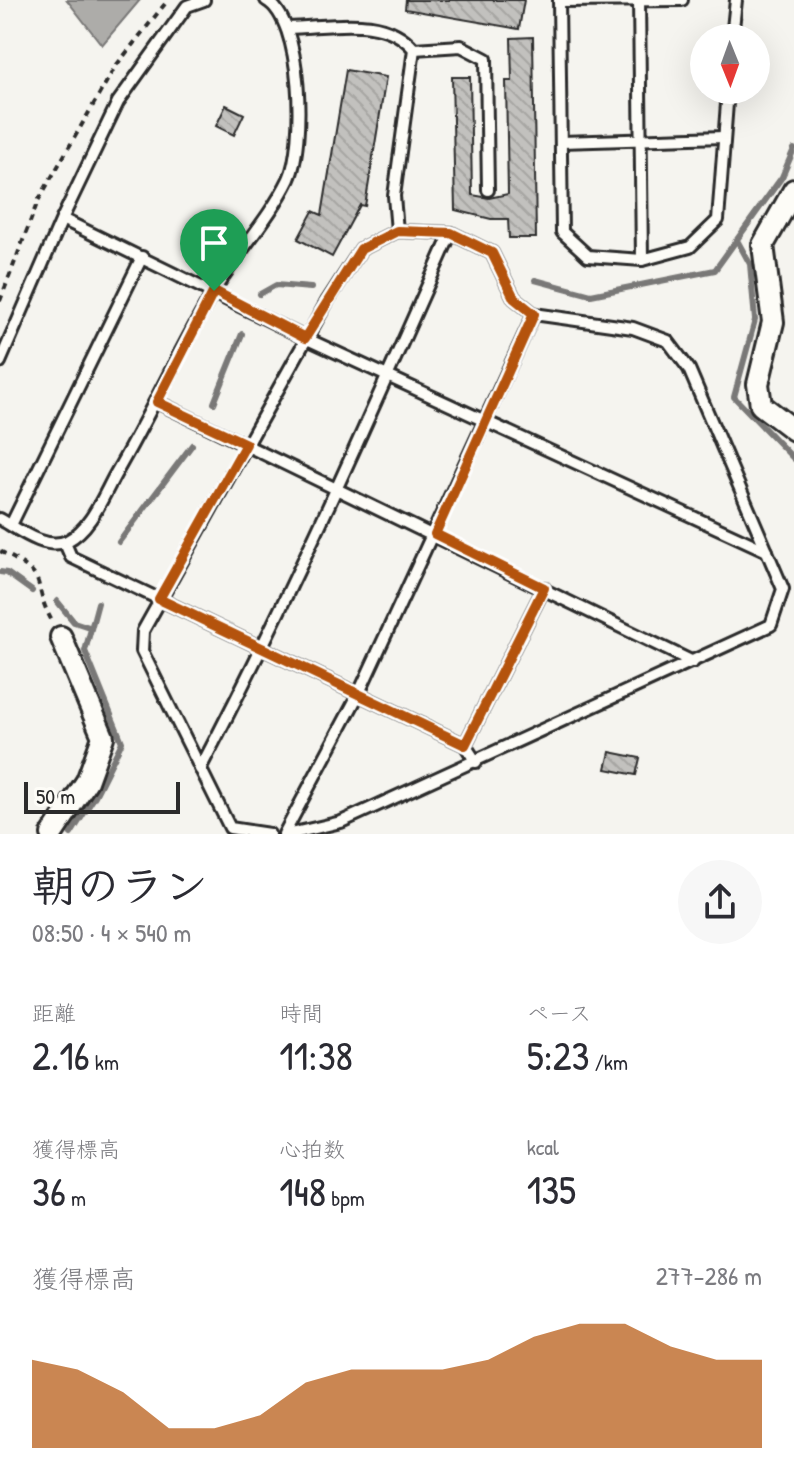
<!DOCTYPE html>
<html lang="ja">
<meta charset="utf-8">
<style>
:root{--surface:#fff;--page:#f7f7f7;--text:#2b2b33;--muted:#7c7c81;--accent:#b45309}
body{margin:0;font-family:"Patrick Hand","Klee One",sans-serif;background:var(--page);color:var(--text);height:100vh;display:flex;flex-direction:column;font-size:30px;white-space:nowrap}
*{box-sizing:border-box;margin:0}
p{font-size:26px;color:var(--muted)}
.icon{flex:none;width:44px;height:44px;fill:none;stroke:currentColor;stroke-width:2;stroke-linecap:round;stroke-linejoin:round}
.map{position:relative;height:834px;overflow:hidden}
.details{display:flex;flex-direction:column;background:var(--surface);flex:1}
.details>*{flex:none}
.needle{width:52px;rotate:179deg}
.tools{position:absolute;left:690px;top:24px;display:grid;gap:16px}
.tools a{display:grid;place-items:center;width:80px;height:80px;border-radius:50%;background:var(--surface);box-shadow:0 8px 32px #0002;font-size:40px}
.scale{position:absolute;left:24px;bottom:20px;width:156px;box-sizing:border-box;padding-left:8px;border:4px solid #2b2b2b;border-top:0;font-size:22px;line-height:28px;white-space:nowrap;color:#2b2b2b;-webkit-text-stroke:6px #fdfcf7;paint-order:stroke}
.pin{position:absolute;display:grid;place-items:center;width:68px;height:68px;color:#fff;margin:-82px -34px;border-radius:50% 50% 50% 0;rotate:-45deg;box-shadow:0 0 8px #0007}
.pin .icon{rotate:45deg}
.round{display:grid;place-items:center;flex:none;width:84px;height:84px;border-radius:42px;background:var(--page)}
.summary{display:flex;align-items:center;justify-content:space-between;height:136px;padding:0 32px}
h1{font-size:44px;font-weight:600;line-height:60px}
.stats{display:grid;grid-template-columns:repeat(3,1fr);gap:12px;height:136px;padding:8px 32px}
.stats div{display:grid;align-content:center}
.stats b{font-size:40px;font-weight:600}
.stats small{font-size:22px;font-weight:400}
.stats p{font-size:22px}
.chart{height:224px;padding:16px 32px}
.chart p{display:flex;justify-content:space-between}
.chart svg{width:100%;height:144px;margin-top:8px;fill:var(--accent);opacity:.7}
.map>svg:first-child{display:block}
.water{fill:#adaca9;stroke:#797877;stroke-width:2}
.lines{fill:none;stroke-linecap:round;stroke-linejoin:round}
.stream{stroke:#797877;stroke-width:6}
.building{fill:url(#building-back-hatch);stroke:#2b2b2b;stroke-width:2}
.service-casing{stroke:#2b2b2b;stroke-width:16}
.minor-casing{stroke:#2b2b2b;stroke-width:26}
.path{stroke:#2b2b2b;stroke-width:4;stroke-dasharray:6 6;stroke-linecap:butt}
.service{stroke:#fdfcf7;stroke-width:10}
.minor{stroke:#fdfcf7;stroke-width:20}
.route-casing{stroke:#fff;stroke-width:16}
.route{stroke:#b45309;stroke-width:10}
</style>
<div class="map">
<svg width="794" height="834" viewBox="0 0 794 834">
<defs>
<pattern id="building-back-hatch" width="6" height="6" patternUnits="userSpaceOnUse" patternTransform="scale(2)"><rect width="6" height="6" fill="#c2c1be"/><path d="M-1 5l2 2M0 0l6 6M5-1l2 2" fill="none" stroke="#a7a6a3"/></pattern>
</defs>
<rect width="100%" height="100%" fill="#f5f4ef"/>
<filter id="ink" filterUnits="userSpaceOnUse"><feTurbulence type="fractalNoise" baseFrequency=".0125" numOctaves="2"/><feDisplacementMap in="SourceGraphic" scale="16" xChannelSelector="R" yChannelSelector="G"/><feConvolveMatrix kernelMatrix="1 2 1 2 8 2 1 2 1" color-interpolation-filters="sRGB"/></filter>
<g filter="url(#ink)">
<polygon class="water" points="67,0 140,0 102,45"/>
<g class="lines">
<g class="stream">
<polyline points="738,242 750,264 755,320 734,397 794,459"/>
<polyline points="535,280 591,295 715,270 782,177 794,149"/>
<polyline points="260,294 276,285 311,288"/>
<polyline points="214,403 242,334"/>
<polyline points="119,542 192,445"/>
<polyline points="0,572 7,573 32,591"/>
<polyline points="57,601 74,622 89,627"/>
<polyline points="71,834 95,796 122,742 85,651 98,603"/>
</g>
</g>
<g class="building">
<polygon points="406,0 524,0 519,29 405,9"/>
<polygon points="533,37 536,238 509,238 508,219 491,219 455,210 452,77 470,77 472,195 489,198 508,194 506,81 512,81 511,38"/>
<polygon points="346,70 386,77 365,206 360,205 332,257 298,239 313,211 322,215"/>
<polygon points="226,105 244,114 234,135 216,126"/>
<polygon points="610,752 640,758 636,775 606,769"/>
</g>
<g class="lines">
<defs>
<g id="service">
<polyline points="559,0 562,232 588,256 642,260 690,247 718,220 728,90"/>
<polyline points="639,0 642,260"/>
<polyline points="559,1 682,0"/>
<path d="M 288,28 C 331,27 384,13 414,49 L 394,196 L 397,231"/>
<polyline points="732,38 736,0"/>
<polyline points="414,49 461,46 486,59 488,190"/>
<polyline points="561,142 724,137"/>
<polyline points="62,219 305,338 767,551"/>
<polyline points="0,362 62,219 118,102 187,6 204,0"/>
<polyline points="157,402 693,662"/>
<path d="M 0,519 C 18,529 45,551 67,541 C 91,529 103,496 116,473 C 151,413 179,350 214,291 C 237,253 270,218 289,179 C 305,144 303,20 266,0"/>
<polyline points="11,525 142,257"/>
<polyline points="65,543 71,557 465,745 476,762"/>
<polyline points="465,745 544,588"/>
<path d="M 200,769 C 292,594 371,413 451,233"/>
<polyline points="269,834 230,828 142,651 143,631 328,300 361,249 397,231 451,233 492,253 514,298 534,314 633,328 668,341 689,369 783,589 771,625 341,822 290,834"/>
<polyline points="284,834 358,695 534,314"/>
</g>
<g id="minor">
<polyline points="794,190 763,245 773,322 758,384 761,405 794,430"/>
<polyline points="52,834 87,781 103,737 61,637"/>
</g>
</defs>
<use href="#service" class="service-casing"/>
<use href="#minor" class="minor-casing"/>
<g class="path">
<polyline points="0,301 38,201 115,67 168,0"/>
<path d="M 0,551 C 54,579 29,580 52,621"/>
</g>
<use href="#service" class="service"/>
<use href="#minor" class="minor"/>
</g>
</g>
<g class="lines" filter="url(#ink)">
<defs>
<polygon id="route" points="397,231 451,233 492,253 514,298 534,314 435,534 544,588 465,745 159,599 246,444 157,402 214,291 305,338 361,249"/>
</defs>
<use href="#route" class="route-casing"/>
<use href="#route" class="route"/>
</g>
</svg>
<div class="tools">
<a><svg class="needle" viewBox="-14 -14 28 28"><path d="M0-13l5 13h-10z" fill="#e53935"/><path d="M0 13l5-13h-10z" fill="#7c7c81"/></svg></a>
</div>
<div class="scale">50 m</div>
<div class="pin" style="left:214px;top:291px;background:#1e9e55"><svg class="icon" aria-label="arrive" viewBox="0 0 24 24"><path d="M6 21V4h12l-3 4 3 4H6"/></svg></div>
</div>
<section class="details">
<div class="summary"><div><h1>朝のラン</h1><p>08:50 · 4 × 540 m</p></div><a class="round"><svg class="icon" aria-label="share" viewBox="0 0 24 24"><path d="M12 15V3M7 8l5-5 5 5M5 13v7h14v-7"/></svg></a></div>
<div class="stats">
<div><p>距離</p><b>2.16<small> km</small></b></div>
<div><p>時間</p><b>11:38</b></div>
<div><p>ペース</p><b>5:23<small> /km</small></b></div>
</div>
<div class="stats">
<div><p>獲得標高</p><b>36<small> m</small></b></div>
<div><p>心拍数</p><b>148<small> bpm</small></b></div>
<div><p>kcal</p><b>135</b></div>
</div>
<div class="chart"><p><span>獲得標高</span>277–286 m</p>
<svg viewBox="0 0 160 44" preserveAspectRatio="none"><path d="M0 44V17L10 20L20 27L30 38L40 38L50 34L60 24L70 20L80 20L90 20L100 17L110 10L120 6L130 6L140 13L150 17L160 17V44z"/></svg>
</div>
</section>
